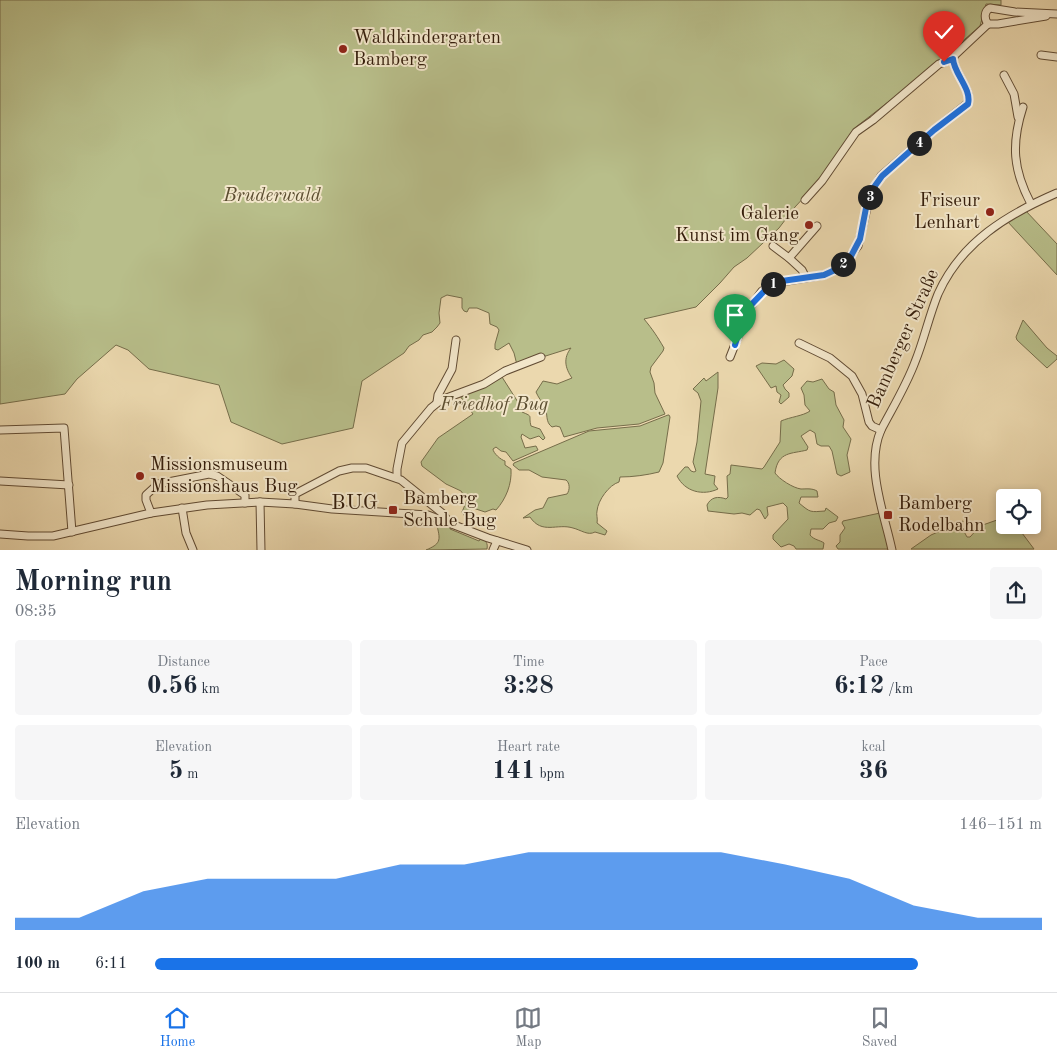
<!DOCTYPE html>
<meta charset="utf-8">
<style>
:root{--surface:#fff;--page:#f6f6f7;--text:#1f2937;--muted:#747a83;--line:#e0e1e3;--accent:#1a73e8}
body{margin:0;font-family:"Old Standard TT",serif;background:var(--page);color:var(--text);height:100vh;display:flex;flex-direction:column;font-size:19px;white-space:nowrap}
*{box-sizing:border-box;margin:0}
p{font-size:16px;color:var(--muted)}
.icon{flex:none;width:28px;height:28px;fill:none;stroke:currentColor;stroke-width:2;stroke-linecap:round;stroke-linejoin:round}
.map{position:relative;height:550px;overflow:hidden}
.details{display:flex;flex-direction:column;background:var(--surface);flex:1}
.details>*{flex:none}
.tools{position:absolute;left:996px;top:489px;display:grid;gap:10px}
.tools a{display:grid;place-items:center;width:45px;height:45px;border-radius:5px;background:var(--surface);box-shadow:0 2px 8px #0003;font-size:25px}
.pin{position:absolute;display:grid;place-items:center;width:42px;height:42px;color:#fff;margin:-51px -21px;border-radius:50% 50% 50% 0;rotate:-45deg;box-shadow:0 0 5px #0007}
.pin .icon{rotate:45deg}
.km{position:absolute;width:25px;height:25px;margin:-12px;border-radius:50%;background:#222;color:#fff;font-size:14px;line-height:25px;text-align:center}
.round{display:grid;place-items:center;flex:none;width:52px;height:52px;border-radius:5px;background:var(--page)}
.headline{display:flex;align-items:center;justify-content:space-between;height:85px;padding:0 15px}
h1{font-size:28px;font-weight:600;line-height:38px}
.stats{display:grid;grid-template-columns:repeat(3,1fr);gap:8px;height:85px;padding:5px 15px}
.stats div{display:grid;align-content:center;border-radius:5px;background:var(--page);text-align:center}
.stats b{font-size:25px;font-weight:600}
.stats small{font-size:14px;font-weight:400}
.stats p{font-size:14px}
.chart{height:140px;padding:10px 15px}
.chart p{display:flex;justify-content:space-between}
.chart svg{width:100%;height:90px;margin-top:5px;fill:var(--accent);opacity:.7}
ul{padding:0 15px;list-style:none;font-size:16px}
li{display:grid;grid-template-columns:80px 60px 1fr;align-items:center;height:38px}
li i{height:12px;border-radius:6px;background:var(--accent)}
.tab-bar{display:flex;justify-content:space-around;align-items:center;height:70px;border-top:1px solid var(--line);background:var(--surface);font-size:14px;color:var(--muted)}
.tab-bar a{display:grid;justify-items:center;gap:2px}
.tab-bar .on{color:var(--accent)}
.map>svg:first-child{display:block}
.green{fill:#b8be8a;stroke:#766d4a}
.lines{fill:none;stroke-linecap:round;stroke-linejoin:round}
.minor-casing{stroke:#614b33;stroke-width:9}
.minor{stroke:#f2e6ca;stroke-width:7}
.route-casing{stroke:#fff;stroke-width:10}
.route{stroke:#1a73e8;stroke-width:6}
.poi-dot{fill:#8f2418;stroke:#f2e6ca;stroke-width:2}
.labels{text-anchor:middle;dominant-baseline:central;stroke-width:4;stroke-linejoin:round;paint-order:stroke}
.poi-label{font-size:19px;fill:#331c0a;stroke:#f2e6ca;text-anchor:start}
.park-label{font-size:19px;font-style:italic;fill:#5b4d30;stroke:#f2e6ca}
.street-label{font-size:19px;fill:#331c0a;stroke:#f2e6ca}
.quarter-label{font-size:21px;letter-spacing:1px;fill:#331c0a;stroke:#f2e6ca}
</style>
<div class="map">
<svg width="1057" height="550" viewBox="0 0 1057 550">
<rect width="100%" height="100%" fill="#ebd8ae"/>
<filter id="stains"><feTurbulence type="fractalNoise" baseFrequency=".004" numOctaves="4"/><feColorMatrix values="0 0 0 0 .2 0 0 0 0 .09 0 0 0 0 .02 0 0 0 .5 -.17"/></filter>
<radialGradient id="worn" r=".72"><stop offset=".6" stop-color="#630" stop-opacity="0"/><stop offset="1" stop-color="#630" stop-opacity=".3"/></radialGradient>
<g class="green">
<path d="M 0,0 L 1001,0 L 1001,5 L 986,4 L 980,26 L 928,71 L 856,127 L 821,179 L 795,207 L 779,228 L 747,258 L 734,267 L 720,283 L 696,307 L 644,319 C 653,330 657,336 664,348 L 663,351 L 651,367 L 650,372 L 654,383 L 655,393 L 665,414 L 639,424 L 597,428 L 564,437 L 560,427 L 556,426 L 552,427 C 545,422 548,414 545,407 C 542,402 538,397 536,392 L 543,381 L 557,384 L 572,378 C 565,368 563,358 571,348 L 517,365 L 514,353 L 509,343 L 498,350 L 495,349 L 495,344 L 499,330 L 497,327 L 490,324 L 489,313 L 477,308 L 469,308 L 467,312 L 464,311 L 462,308 L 462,298 L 447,295 L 441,298 L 439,313 L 440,323 L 437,327 L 432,332 L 423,335 L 419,340 L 409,346 L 404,353 L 362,381 L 353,428 L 282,444 L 231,422 L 219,385 L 149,369 L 128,350 L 116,345 L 77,379 L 65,394 L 0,404 Z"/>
<polygon points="1025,210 1057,244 1057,275 1007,221"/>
<polygon points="1023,320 1047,348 1057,356 1057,359 1047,368 1017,340 1016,337"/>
<polygon points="784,360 794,369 792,376 783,385 785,389 789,393 789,397 781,404 779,402 781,395 777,392 776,386 771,388 756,366 762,363 776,364"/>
<path d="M 718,372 L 718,388 L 705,474 L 715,476 L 714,484 L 718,489 C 703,496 685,492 677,476 L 685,467 L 688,467 L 691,471 L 694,472 L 696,471 L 693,462 L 697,442 L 701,401 L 698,393 L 693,389 L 704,378 L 706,381 Z"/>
<path d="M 502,377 L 523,410 L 522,412 C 534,417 528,415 531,426 L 540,429 L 545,438 L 543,440 L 539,436 L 530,439 L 522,434 L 521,437 L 525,448 L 536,446 L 538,450 L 513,461 L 506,452 L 501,451 L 496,447 L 493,449 C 493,453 501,460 505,461 L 505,465 L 511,469 C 512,484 506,499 496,510 L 493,509 L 485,512 L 473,508 L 466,518 L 462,512 L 467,500 L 461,491 L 446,484 L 422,466 L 421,462 L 438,438 L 473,414 L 460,396 Z"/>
<path d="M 822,379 L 829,389 L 834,392 L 836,405 L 844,420 L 843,427 L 851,439 L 847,455 L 850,472 L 841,476 L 837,474 L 832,451 L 829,446 L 821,446 L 817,444 L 815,433 L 810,430 L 801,436 L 808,447 L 807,450 C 792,454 778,451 775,473 C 779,479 793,488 801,489 C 806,489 812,488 817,491 L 818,497 L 801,497 L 799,503 C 811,513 810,512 825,511 L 826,508 L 838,517 L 836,521 L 829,523 L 823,529 L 811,529 L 810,535 C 814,540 820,540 824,543 L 823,549 L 796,549 L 794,546 L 789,544 L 781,547 L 773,539 L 773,535 L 788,519 L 787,507 L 783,503 L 767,507 L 768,515 L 765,519 L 760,510 L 757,509 L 750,515 L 742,513 L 734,514 L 708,511 L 707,505 C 711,497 718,496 726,499 L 728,497 L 727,476 L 730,474 L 731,465 L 762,469 L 764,467 L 780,442 L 781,421 C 790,417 803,416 810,411 L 805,405 L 804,395 L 801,388 L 807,381 L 813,382 Z"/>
<path d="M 668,415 L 669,415 L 670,417 L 663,463 L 659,472 C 647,475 633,477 620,477 L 619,482 C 609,485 598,500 597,511 C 596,514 598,519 597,523 L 607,531 L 605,535 L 595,532 C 588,536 581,530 573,528 C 557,523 542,535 530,517 L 523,518 L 535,510 L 543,508 L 548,498 L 567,494 C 570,490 570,483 566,480 L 542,477 L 529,470 L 519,470 L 513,465 L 514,463 L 589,431 L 640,426 Z"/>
<polygon points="880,513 889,549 838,549 836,546 840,542 840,535 845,528 842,523 843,521"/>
<polygon points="1005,513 1005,525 1011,525 1019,529 1034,549 911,549 931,535 963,521 961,526 967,537 970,537 980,526 997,520"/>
<path d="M 439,523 L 451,526 L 450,529 L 479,541 L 481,538 C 486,541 488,543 487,549 L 426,550 C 440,544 441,541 437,526 Z"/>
</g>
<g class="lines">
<defs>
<g id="minor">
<path d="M 988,24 C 984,19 984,11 990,8 L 1015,12 L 1057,14"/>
<polyline points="988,24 998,24 1046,16"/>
<polyline points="1041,55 1057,57"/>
<polyline points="953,59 955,55 988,24"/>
<polyline points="1004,75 1014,94 1018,117"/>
<path d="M 1023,107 C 1011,144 1013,170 1031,204"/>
<polyline points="805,200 822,181 856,132 873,120 939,64 953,59"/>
<polyline points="773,246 789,258 817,226"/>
<polyline points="789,258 802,270 806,278"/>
<polyline points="799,343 830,358 852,376 862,394 869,422 872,426 881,430"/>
<path d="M 730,357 L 749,309 L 762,291 L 775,283 L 824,275 L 837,269 L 846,261 L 858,246 L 868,204 L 873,190 L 881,176 L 934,130 L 968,103 C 972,89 954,74 953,59"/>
<polyline points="437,402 438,395 452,369 456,340"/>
<polyline points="0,430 64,428 72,532"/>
<polyline points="397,478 397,469 402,443 431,408 441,400 484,384 505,371 541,357"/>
<polyline points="0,481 69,485"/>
<polyline points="260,502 261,550"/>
<polyline points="295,504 295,494 339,471 352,468 366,468 401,480 442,513 449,522"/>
<polyline points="182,508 186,533 193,550"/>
<polyline points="151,513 146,500 146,495 158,484 209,474 217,476 245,495 245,503"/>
<polyline points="0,534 28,536 53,536 151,513 207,505 260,502 295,504 332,509 428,515 488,538 527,550"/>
<polyline points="493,550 497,541"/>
<path d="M 892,550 C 884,512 865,467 881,430 C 893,407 906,386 915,362 C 924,340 929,316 938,294 C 961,242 1008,214 1057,193"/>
</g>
</defs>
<use href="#minor" class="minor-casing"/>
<use href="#minor" class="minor"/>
</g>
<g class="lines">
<defs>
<path id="route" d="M 735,345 L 740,328 L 751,305 L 769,286 L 782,281 L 824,275 L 837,269 L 850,258 L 860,239 L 866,208 L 872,190 L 882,176 L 934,130 L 968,104 C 972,89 954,74 953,59 L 944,62"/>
</defs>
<use href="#route" class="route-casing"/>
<use href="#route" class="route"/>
</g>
<g class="poi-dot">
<circle cx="343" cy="49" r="5"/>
<circle cx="990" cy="212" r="5"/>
<circle cx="809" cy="225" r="5"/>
<circle cx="140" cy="476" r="5"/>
<rect x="388" y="505" width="10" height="10" rx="2.5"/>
<rect x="883" y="510" width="10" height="10" rx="2.5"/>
</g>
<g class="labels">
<g class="poi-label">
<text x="353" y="38">Waldkindergarten<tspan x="353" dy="22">Bamberg</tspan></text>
<text x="980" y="201" text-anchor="end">Friseur<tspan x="980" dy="22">Lenhart</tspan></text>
<text x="799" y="214" text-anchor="end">Galerie<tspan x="799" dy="22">Kunst im Gang</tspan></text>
<text x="150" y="465">Missionsmuseum<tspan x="150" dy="22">Missionshaus Bug</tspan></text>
<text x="403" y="499">Bamberg<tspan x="403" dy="22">Schule Bug</tspan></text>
<text x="898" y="504">Bamberg<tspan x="898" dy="22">Rodelbahn</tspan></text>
</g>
<g class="park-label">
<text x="272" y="196">Bruderwald</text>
<text x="494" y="405">Friedhof Bug</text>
</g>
<g class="street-label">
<text transform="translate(904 339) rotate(-66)">Bamberger Straße</text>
</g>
<g class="quarter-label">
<text x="355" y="503">BUG</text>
</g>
</g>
<rect width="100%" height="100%" filter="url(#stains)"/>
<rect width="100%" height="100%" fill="url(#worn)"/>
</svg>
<div class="tools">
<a><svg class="icon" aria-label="locate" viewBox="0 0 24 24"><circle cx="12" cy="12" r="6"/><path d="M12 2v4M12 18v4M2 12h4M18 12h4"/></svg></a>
</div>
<div class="pin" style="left:735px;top:345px;background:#1e9e55"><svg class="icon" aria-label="arrive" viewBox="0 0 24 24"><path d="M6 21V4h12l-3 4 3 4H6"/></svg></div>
<div class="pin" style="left:944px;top:62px;background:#d93025"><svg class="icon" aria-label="check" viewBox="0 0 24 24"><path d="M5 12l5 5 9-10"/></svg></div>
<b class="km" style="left:773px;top:284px">1</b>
<b class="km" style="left:843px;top:264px">2</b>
<b class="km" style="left:870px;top:197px">3</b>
<b class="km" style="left:919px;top:143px">4</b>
</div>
<section class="details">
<div class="headline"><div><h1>Morning run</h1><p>08:35</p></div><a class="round"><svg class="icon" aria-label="share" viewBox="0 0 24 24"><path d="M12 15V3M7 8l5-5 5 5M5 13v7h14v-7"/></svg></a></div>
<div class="stats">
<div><p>Distance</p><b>0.56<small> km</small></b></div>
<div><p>Time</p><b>3:28</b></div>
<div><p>Pace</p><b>6:12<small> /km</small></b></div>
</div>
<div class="stats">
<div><p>Elevation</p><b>5<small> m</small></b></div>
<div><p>Heart rate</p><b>141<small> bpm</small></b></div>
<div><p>kcal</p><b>36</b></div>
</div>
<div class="chart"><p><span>Elevation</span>146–151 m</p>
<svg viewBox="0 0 160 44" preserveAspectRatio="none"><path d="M0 44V38L10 38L20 25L30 19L40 19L50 19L60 12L70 12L80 6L90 6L100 6L110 6L120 12L130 19L140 32L150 38L160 38V44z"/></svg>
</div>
<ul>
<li><b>100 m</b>6:11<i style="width:86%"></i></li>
</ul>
</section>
<nav class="tab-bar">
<a class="on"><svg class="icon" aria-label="home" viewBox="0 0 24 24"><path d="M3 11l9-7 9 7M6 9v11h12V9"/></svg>Home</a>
<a><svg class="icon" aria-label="map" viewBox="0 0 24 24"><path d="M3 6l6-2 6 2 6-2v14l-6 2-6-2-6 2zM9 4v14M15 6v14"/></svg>Map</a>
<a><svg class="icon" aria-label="saved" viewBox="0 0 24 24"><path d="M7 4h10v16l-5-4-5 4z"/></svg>Saved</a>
</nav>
